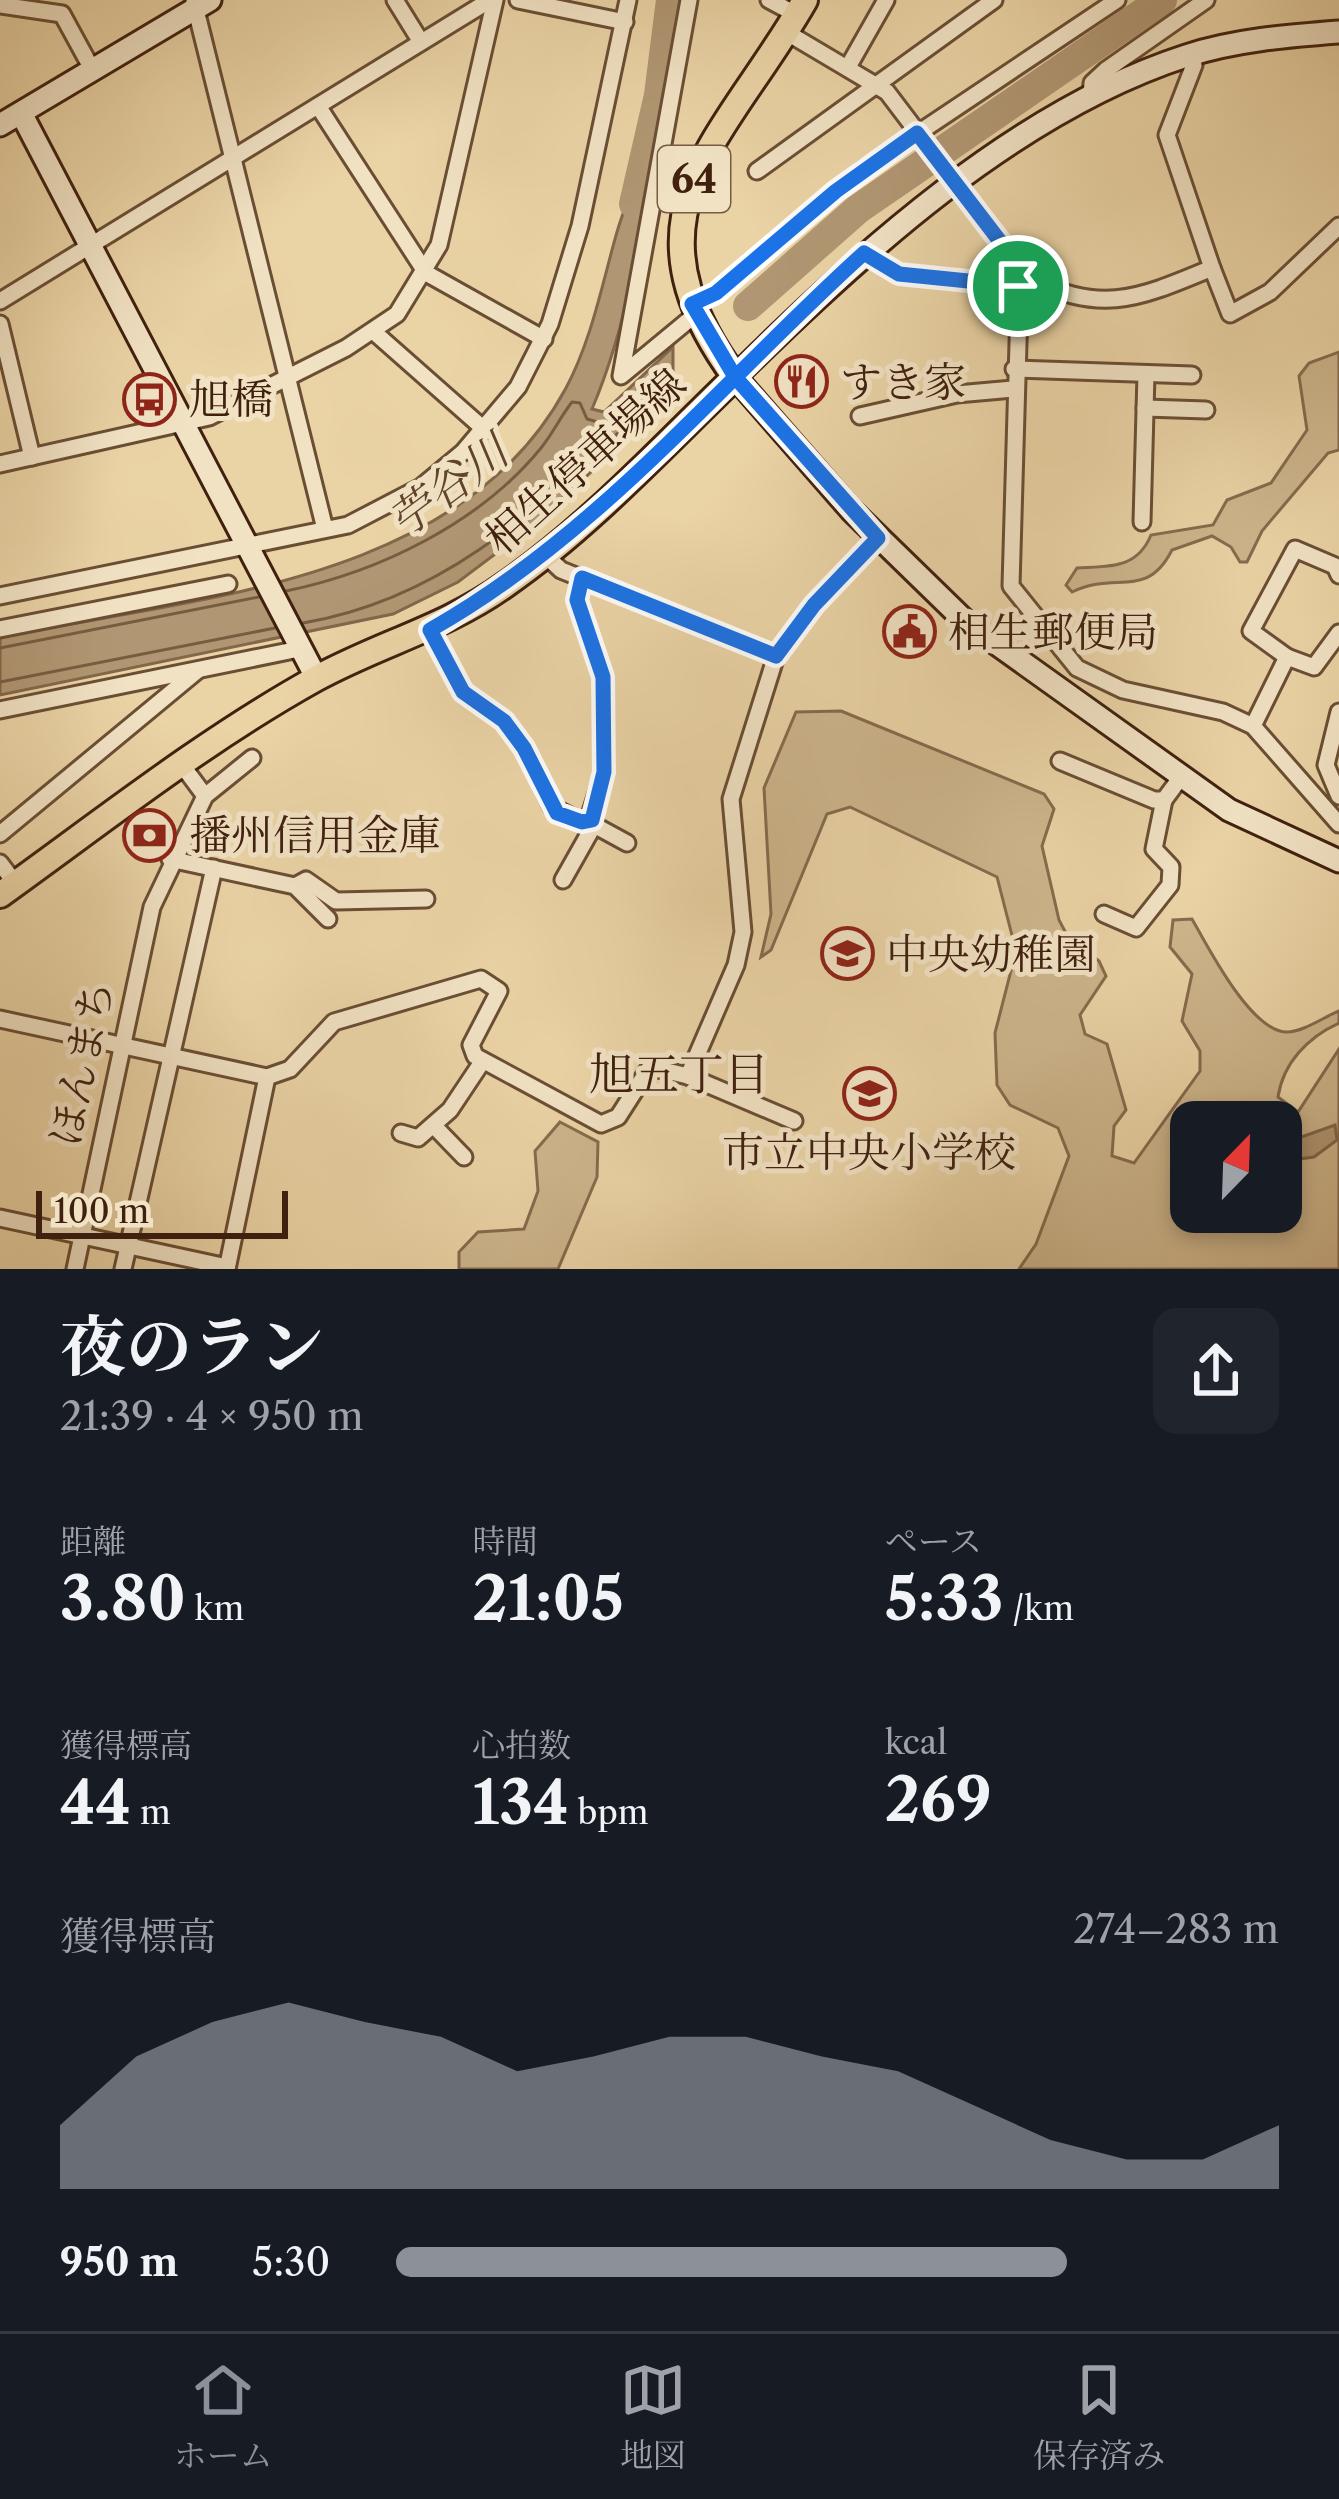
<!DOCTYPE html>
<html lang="ja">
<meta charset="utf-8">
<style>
:root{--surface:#171b24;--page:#20242c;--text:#f1f3f6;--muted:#9ea1a6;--line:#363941;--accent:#8c9099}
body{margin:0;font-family:"Libre Caslon Text","Noto Serif JP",serif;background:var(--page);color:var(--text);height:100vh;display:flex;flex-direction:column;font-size:45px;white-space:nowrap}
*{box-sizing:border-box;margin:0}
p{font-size:39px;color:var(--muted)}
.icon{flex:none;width:66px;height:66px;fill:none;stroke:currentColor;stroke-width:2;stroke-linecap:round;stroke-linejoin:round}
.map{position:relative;height:1269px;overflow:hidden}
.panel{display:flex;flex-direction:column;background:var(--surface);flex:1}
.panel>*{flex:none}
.needle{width:78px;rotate:23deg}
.buttons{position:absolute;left:1170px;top:1101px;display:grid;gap:24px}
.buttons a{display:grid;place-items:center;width:132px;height:132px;border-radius:24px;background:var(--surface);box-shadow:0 6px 18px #0003;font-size:60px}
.scale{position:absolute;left:36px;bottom:30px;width:252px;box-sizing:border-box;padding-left:12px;border:6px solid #40210f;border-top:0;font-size:33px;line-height:42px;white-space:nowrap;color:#40210f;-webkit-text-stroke:9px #f1e2c4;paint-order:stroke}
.pin{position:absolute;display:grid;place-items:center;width:102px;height:102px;color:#fff;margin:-51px;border:6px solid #fff;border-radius:50%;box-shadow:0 3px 12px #0007}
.round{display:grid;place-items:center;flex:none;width:126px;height:126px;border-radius:24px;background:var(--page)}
.head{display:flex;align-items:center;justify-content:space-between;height:204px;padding:0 60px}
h1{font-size:66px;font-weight:700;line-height:90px}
.metrics{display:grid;grid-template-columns:repeat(3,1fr);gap:18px;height:204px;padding:12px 60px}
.metrics div{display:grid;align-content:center}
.metrics b{font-size:60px;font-weight:700}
.metrics small{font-size:33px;font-weight:400}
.metrics p{font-size:33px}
.chart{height:336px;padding:24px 60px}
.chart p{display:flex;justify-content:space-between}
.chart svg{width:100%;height:216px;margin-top:12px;fill:var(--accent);opacity:.7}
ul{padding:0 60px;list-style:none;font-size:39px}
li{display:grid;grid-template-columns:192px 144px 1fr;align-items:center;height:90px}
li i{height:30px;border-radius:15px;background:var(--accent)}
.tabs{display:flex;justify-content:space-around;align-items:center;height:168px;border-top:3px solid var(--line);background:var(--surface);font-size:33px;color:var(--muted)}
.tabs a{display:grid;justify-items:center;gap:6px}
.tabs .selected{color:var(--accent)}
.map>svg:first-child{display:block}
.green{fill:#cdb58c;stroke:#866b4e;stroke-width:3;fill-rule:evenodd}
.water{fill:#b09672;stroke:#83674a;stroke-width:3}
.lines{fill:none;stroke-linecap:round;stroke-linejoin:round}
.shore{stroke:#785c40;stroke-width:3}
.river{stroke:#b09672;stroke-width:30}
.street-casing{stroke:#6a4e34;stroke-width:21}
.secondary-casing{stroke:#40210f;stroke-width:27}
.primary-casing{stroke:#40210f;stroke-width:30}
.street{stroke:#f1e2c4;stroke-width:15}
.secondary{stroke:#f1e2c4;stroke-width:21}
.primary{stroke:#ead3a5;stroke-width:24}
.route-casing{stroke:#fff;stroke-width:24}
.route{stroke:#1a73e8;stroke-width:15}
.labels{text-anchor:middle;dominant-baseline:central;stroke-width:10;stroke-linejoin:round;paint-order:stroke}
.shield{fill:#f1e2c4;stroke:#755b45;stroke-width:3}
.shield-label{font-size:39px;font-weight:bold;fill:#40210f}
.poi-label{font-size:42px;fill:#40210f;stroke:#f1e2c4;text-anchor:start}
.street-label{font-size:42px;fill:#40210f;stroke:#f1e2c4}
.water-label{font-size:45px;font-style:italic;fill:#62442d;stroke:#f1e2c4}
.neighbourhood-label{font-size:45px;fill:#40210f;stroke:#f1e2c4}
</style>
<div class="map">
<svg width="1339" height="1269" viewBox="0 0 1339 1269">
<rect width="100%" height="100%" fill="#ead3a5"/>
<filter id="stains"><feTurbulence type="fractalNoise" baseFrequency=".00167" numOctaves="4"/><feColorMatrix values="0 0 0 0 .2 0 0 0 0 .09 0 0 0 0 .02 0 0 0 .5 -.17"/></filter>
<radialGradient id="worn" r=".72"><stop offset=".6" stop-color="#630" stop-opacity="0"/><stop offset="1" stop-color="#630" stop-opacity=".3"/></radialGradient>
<g class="green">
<path d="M 1339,352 L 1339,450 L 1328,453 L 1262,531 L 1247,562 L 1240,562 L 1231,547 L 1212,536 L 1172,550 C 1146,601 1116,570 1072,592 L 1066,585 L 1077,568 C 1110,566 1137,569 1151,535 L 1213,525 L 1227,500 L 1271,483 L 1307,430 L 1299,376 L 1309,363 Z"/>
<path d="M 841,711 L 1044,794 L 1054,809 L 1042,846 L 1059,920 L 1068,937 L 1099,961 L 1106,976 L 1080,1015 L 1085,1034 L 1107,1044 L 1126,1110 L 1114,1126 L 1112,1156 L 1134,1163 L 1200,1071 L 1200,1051 L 1182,1021 L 1192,974 L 1170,947 L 1173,920 L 1192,919 C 1208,947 1251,1032 1287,1032 C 1303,1032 1324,1017 1339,1011 L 1339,1023 C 1308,1037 1283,1063 1278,1097 L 1298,1112 L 1339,1049 L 1339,1269 L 1019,1269 L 1036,1244 L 1069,1156 L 1058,1128 L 1010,1105 L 997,1085 L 995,1033 L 1016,951 L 997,877 L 850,807 L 827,814 L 771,950 L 761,957 L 771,914 L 764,788 L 796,712 ZM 1191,1122 L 1281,1122 L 1281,1212 L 1191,1212 Z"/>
<polygon points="560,1122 598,1142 597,1177 558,1269 459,1269 459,1252 478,1232 524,1229 538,1191 535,1151"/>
</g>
<g class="water">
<path d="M 658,129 C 644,222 629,322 592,409 L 604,412 L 673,347 L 673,397 L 531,527 L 458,582 L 393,614 L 0,695 L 0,637 C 194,598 461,583 566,388 C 592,339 602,284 617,232 C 627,197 644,163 658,129 Z"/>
<polygon points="1335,1125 1337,1140 1314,1157 1291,1160 1286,1149 1290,1141"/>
</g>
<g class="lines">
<g class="shore">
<path d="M 286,591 C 379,572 480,523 541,448 C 553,433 561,416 572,402 L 580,403 L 587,419 L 605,424 L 652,383 L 661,386 L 660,394 C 550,495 456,597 303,623"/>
<polyline points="0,648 259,597"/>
<polyline points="0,682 275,628"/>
</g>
<g class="river">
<polyline points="634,204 659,95 671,0"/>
<polyline points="748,306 858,209 1162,0"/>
</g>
<defs>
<g id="street">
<polyline points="395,0 421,42"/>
<polyline points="518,0 625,22"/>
<polyline points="689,0 621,376 696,314"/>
<polyline points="769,0 797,15"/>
<polyline points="194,2 325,529"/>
<polyline points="0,5 62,14 92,69"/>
<polyline points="786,32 887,92 1015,261 1020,274 1011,586 1077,668 1123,690 1223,712 1253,726 1339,824"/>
<polyline points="848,67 886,0"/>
<polyline points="1091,95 1092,83 1106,70 1206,0"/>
<polyline points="318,106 426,273 544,339"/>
<polyline points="757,171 994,0"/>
<polyline points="864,253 899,273 1019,286"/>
<polyline points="1212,268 1230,314 1270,292 1339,226"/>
<path d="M 1020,274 C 1100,315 1133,301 1212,268 L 1167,135 L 1194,65 L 1190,55"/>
<polyline points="0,301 490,0"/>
<polyline points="692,304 716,293 863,170 1117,0"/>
<polyline points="0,324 32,457"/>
<polyline points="374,332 485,430"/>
<polyline points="1014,369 1192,375"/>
<polyline points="1145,408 1206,410"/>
<polyline points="860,416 957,394 1013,389"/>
<polyline points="0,464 209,417 346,348 397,314 439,245 495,0"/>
<polyline points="1142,522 1146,374"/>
<polyline points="546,556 561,570 776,656"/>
<polyline points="0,596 348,525 421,487 463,452 518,387 550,324 580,226 628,0"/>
<polyline points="0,629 228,584"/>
<polyline points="429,630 463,692 504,721 524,749 552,807 582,822 592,820"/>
<polyline points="1287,657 1314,667 1339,633"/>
<polyline points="0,710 299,649"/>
<polyline points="1339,712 1326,765 1339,796"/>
<polyline points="1253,726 1287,657 1251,631 1295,549 1335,566 1339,575"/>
<polyline points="1060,761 1154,800 1164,800 1181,777"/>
<polyline points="182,765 205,796"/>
<polyline points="594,825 627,843"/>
<polyline points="0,834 197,671"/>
<polyline points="170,859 295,886 328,919"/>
<polyline points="0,863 16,884"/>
<polyline points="563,880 594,825 591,812 604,772 603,677 577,600 582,578"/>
<polyline points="295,886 306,880 336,901 426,899"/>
<polyline points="1104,914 1136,928 1170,885 1171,867 1154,849 1164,800"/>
<polyline points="0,1019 267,1077 290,1069 334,1022 481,979 499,991 471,1045 475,1056 601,1124 618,1117 650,1067 688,1076 794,1121"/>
<polyline points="688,1076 736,965 743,932 731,799 776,656 814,605 878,539"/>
<polyline points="435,1127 464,1157"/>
<polyline points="401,1133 418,1138 450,1110 482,1062"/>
<polyline points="0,1218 227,1267"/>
<polyline points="75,1269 152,907 205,796 252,758"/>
<polyline points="123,1269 214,868"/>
<polyline points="227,1269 267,1077"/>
</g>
<g id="secondary">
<path d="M 1339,32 C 1287,36 1235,40 1186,56 C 1016,111 861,253 735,377 L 851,510 L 966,622 L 1229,810 L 1339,861"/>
<polyline points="21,113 317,679"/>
<polyline points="0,125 210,0"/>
</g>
<path id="primary" d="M 0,895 C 103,821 205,740 317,678 C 379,644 447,627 505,585 C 590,526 661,448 735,377 C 614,212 726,139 805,0"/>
</defs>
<use href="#street" class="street-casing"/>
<use href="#secondary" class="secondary-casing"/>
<use href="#primary" class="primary-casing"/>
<use href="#street" class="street"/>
<use href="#secondary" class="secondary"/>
<use href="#primary" class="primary"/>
</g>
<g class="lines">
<defs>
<path id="route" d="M 1018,286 L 899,274 L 864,253 C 721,382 599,535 430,630 L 463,692 L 504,721 L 524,748 L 557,813 L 582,822 L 592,820 L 604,772 L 603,677 L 577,600 L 582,578 L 776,656 L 814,605 L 878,538 L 735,377 L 692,304 L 716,293 L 836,191 L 917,133 L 1015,261 L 1018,286"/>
</defs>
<use href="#route" class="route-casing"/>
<use href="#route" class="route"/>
</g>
<defs>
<symbol id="restaurant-ring" viewBox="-11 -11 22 22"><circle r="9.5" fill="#f1e2c4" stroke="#8f2418" stroke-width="1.5"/><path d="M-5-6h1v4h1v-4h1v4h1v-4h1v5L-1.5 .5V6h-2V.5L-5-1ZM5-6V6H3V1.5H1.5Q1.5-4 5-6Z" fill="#8f2418"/></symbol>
<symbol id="bus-ring" viewBox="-11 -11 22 22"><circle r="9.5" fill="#f1e2c4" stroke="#8f2418" stroke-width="1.5"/><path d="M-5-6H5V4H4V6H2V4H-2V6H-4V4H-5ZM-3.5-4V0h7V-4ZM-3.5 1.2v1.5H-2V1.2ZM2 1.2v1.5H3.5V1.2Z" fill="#8f2418"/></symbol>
<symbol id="civic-ring" viewBox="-11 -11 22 22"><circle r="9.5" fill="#f1e2c4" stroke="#8f2418" stroke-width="1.5"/><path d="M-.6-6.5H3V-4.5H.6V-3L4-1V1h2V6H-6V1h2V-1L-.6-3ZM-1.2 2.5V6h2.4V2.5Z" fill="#8f2418"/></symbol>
<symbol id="bank-ring" viewBox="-11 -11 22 22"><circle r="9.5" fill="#f1e2c4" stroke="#8f2418" stroke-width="1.5"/><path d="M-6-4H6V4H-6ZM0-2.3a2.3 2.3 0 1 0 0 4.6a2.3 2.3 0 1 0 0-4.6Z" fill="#8f2418"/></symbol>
<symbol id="school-ring" viewBox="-11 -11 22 22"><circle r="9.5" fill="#f1e2c4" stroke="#8f2418" stroke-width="1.5"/><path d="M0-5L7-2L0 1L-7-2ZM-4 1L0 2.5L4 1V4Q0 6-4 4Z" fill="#8f2418"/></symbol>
</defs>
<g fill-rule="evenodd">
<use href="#restaurant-ring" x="772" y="352" width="59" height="59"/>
<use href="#bus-ring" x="120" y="370" width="59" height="59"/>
<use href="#civic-ring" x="880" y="602" width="59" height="59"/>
<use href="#bank-ring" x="120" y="806" width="59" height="59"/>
<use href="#school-ring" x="818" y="924" width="59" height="59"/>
<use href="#school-ring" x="840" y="1064" width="59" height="59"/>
</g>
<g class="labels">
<rect class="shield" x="658" y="146" width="72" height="66" rx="9"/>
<g class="shield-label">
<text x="694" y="179">64</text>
</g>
<g class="poi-label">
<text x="840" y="382">すき家</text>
<text x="189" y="399">旭橋</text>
<text x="948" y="632">相生郵便局</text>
<text x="189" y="835">播州信用金庫</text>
<text x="886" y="954">中央幼稚園</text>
<text x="869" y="1152" text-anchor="middle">市立中央小学校</text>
</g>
<g class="street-label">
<text transform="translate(585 461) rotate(-42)">相生停車場線</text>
<text transform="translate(81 1063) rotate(-78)">ほんまち</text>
</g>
<g class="water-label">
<text transform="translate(448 486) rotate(-37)">苧谷川</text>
</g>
<g class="neighbourhood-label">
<text x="679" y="1074">旭五丁目</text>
</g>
</g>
<rect width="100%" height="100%" filter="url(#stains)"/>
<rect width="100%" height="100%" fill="url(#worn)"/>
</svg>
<div class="buttons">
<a><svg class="needle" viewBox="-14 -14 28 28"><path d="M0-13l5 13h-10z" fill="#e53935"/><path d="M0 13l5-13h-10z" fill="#9ea1a6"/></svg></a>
</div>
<div class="scale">100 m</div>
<div class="pin" style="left:1018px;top:286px;background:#1e9e55"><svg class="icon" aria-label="arrive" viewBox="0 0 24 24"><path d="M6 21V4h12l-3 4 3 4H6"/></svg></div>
</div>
<section class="panel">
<div class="head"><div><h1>夜のラン</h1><p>21:39 · 4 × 950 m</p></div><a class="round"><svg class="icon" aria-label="share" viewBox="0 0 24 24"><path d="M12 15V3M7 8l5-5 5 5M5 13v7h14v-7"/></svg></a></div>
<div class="metrics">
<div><p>距離</p><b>3.80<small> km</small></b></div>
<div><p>時間</p><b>21:05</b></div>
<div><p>ペース</p><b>5:33<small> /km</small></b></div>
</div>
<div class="metrics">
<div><p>獲得標高</p><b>44<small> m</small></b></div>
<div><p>心拍数</p><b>134<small> bpm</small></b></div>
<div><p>kcal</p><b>269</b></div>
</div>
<div class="chart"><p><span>獲得標高</span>274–283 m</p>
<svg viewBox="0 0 160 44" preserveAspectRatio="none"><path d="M0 44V31L10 17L20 10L30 6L40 10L50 13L60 20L70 17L80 13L90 13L100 17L110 20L120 27L130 34L140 38L150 38L160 31V44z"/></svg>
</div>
<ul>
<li><b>950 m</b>5:30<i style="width:76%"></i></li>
</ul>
</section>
<nav class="tabs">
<a class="selected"><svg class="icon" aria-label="home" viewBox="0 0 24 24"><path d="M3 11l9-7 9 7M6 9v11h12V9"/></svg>ホーム</a>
<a><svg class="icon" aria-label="map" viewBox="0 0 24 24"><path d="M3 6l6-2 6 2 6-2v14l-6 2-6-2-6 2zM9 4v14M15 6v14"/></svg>地図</a>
<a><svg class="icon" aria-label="saved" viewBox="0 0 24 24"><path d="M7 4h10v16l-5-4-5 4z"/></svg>保存済み</a>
</nav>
